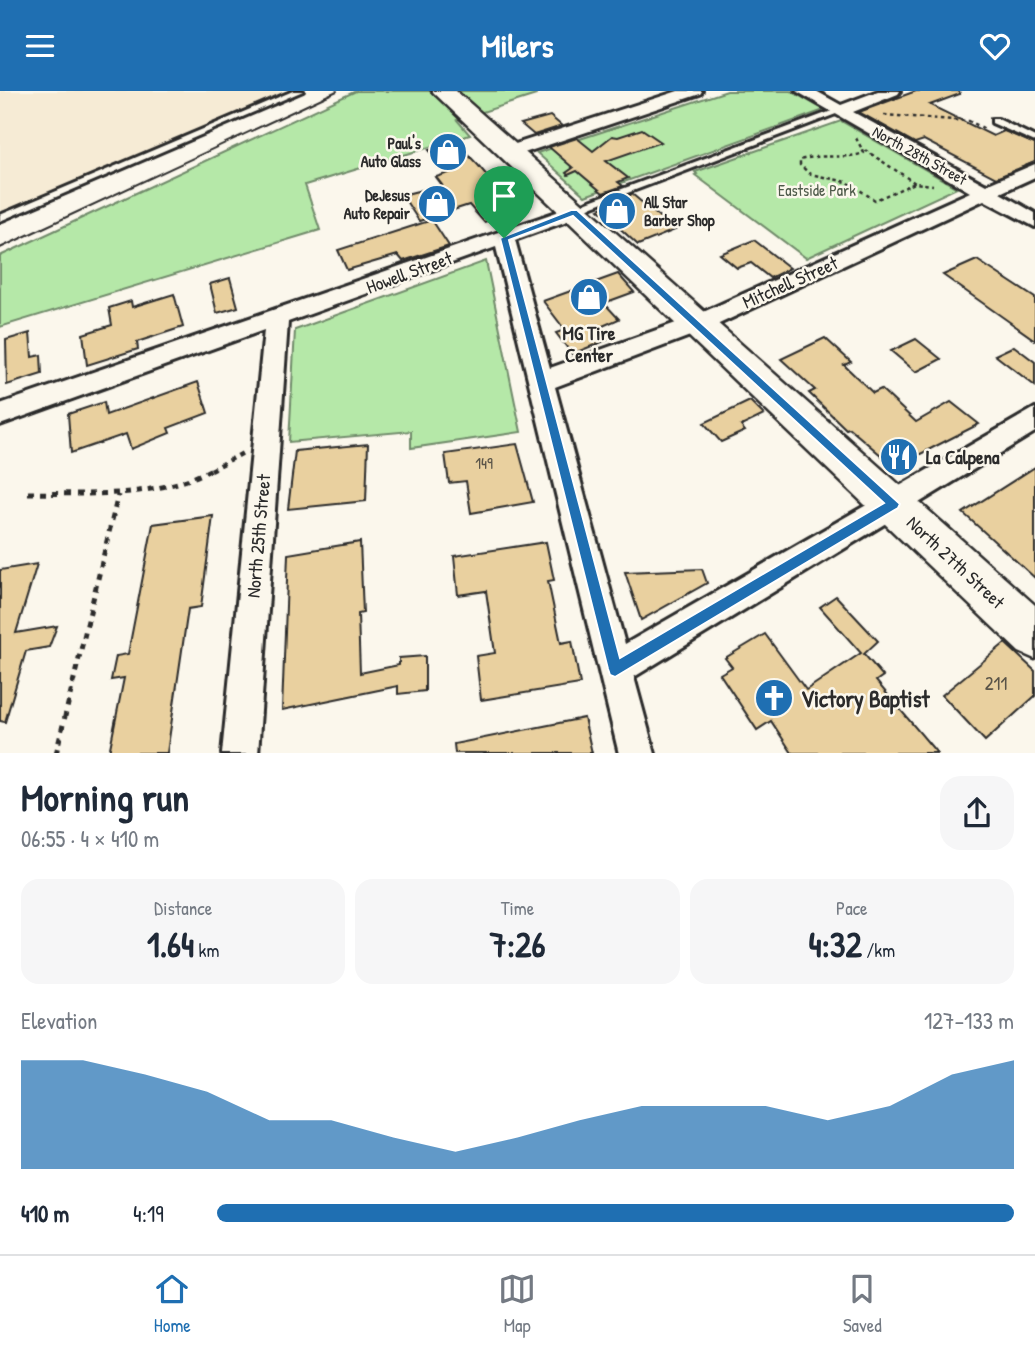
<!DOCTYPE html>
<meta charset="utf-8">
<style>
:root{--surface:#fff;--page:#f6f6f7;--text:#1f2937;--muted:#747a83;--line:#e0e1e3;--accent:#1f6fb2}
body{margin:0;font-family:"Patrick Hand",sans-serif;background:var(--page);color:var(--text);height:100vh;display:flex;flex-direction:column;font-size:26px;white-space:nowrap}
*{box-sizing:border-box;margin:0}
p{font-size:23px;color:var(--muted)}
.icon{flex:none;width:38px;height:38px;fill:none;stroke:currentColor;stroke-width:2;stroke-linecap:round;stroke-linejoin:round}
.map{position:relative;height:662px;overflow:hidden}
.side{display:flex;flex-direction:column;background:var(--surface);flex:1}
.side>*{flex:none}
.pin{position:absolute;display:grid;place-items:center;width:60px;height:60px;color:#fff;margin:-72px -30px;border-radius:50% 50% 50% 0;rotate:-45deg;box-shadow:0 0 7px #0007}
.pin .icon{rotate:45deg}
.round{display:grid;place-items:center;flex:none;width:74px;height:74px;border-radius:21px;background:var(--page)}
.overview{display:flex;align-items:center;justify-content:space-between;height:119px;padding:0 21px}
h1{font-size:38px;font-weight:700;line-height:52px}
.figures{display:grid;grid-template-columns:repeat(3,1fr);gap:10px;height:119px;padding:7px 21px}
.figures div{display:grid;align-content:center;border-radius:18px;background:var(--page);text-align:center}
.figures b{font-size:35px;font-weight:700}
.figures small{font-size:19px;font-weight:400}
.figures p{font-size:19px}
.chart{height:196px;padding:14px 21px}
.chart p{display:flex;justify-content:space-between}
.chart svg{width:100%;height:126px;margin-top:7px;fill:var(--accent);opacity:.7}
ul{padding:0 21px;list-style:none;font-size:23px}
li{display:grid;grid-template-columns:112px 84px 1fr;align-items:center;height:52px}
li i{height:18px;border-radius:9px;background:var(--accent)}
header{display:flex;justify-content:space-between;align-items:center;height:91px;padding:0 21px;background:var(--accent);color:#fff;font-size:32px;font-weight:700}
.tab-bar{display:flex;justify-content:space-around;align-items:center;height:98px;border-top:2px solid var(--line);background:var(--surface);font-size:19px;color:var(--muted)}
.tab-bar a{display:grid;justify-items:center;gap:4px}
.tab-bar .on{color:var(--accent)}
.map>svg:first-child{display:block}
.built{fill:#f6ebd5}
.green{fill:#b5e8a8;stroke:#708a6a;stroke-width:2}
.building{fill:#e9d09f;stroke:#2b2b2b;stroke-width:2}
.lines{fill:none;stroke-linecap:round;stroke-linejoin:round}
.service-casing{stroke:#2b2b2b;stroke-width:6}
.minor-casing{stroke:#2b2b2b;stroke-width:6}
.secondary-casing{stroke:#2b2b2b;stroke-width:5}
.path-far2{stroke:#2b2b2b;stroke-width:2.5;stroke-dasharray:3.5 3.5;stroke-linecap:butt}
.path-far1{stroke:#2b2b2b;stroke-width:4.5;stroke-dasharray:5 5;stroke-linecap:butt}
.path{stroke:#2b2b2b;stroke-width:5;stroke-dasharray:6 6;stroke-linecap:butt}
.service{fill:#fbf7ec;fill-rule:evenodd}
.minor{fill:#fbf7ec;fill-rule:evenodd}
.secondary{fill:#fbf7ec;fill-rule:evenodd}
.tram{stroke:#2b2b2b;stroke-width:2}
.route{fill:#1f6fb2;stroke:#fff;stroke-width:2;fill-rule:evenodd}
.labels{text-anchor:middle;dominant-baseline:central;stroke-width:5;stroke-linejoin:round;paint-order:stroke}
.far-poi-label{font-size:16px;font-weight:bold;fill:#2b2b2b;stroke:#fbf7ec;text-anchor:end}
.far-street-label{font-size:16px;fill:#2b2b2b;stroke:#fbf7ec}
.far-park-label{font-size:16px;fill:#4e5a4a;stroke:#fbf7ec}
.number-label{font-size:16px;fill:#5a5448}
.street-label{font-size:19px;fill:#2b2b2b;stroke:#fbf7ec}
.poi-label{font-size:19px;font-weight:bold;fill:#2b2b2b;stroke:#fbf7ec}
.near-number-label{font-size:19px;fill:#5a5448}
.near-poi-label{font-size:23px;font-weight:bold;fill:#2b2b2b;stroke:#fbf7ec;text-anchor:start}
</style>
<header><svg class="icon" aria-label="menu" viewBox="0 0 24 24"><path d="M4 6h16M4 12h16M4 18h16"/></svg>Milers<svg class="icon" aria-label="heart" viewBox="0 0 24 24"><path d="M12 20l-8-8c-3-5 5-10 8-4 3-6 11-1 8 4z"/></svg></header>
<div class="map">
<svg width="1035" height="663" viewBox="0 0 1035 663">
<rect width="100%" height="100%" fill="#fbf7ec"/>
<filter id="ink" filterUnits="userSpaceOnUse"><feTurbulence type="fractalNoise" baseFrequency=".0143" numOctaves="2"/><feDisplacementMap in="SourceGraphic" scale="14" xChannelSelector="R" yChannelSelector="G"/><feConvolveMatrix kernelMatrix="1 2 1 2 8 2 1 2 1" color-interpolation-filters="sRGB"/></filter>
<g filter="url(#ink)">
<polygon class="built" points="0,0 307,0 0,131"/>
<g class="green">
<polygon points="356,0 532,0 536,4 457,29 470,44 305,94 320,139 0,236 0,165"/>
<polygon points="727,0 791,0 824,19 585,105 537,62"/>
<polygon points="841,30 957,97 806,167 695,84 697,83 695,81"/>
<polygon points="486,170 521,341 411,357 411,340 289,351 295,239"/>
</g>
<g class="building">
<polygon points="916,0 959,0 960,3 930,14 993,45 1004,40 1035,53 1035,71 996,87 924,49 915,52 859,21"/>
<polygon points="550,25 562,35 534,44 521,33"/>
<polygon points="642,38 661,51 606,70 628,87 618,91 623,95 603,102 577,80 568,84 566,82 573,77 549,56 577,47 593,60 612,45 618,46"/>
<polygon points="456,51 478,74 517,120 484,131 469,114 419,130 402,104 442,94 436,86 449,82 429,59"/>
<polygon points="632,103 675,139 638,154 599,118"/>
<polygon points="432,129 449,155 403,170 398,164 347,179 338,159"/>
<polygon points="754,149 790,177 770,187 751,172 737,177 720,163"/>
<polygon points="977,169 1035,207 1035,249 943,184"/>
<polygon points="618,183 634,201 604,212 619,228 598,237 607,249 572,263 556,242 565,239 543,210"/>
<polygon points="230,187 238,216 217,222 210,193"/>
<polygon points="174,203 183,236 137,251 138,258 87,274 83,243 112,234 109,217 131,210 132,216"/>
<polygon points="30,242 32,266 41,264 42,283 7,294 6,249"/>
<polygon points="825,247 851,271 844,274 873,302 881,298 916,331 951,311 979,333 895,376 849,337 846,338 809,302 815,299 781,268"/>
<polygon points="916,248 941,268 916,281 891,260"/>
<polygon points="1014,255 1035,271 1035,295 995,264"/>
<polygon points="198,291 208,322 168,337 170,342 131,358 126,343 71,362 68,323 104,311 106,324"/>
<polygon points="750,310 764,324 741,335 745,340 721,351 704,332"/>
<polygon points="368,353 366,410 288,418 295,360"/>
<polygon points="517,353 533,411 471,422 466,390 449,392 445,363"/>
<polygon points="1035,376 1035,487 963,422"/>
<polygon points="213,425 201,516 188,518 167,662 109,662 124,587 111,589 116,565 128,563 153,433"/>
<polygon points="360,451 363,522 358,523 360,582 399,574 399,567 425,565 425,600 398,603 398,595 282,619 288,463"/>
<polygon points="546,451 554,489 548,490 561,552 572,550 580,593 481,609 476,565 495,562 486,500 458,504 454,465"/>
<polygon points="37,473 16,542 57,535 49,556 26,560 5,631 0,630 0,479"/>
<polygon points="702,478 707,492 641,529 625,481"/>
<polygon points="836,505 878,550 864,563 883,585 876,590 937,662 792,662 771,630 757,639 720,583 732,576 725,567 765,543 806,599 861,562 820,516"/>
<polygon points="1005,552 1035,580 1035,605 985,650 942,604"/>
<polygon points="584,627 592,662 455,662 454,653"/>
</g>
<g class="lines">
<defs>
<g id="service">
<polygon points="293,0 303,0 0,130 0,124"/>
<polygon points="837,18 844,20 593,115 574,124 569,121 587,111"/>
<polygon points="992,28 998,28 1035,46 1035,51 992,32"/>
</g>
<g id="minor">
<polygon points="678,0 702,0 700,3 515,65 509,66 500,61 503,57"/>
<polygon points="796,0 816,0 841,14 878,0 900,0 898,3 853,21 986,94 1035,73 1035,86 1000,102 1035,122 1035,136 984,109 706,239 555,296 625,553 1035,317 1035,341 634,586 655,663 619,663 496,156 288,231 258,663 222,663 264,239 0,334 0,313 574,115 581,117 584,121 581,125 515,149 550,277 690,227 970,101"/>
</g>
<polygon id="secondary" points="432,0 456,0 1035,514 1035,568 1019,561"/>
</defs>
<use href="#service" class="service-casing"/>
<use href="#minor" class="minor-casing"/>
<use href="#secondary" class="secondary-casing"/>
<g class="path-far2">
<polyline points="884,24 969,30 985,38"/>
<path d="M 856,47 L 864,62 C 843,69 821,62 800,69 L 800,74 L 810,83 L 847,91 L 875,109 L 915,92 L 933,94"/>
<polyline points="865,59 915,92"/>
</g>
<polyline class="path-far1" points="211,379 243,362"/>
<g class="path">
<path d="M 28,402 C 92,403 156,408 214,377"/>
<polyline points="56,663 118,404"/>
</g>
<use href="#service" class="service"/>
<use href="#minor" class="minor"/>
<use href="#secondary" class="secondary"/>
<polyline class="tram" points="0,157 337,0"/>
</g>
</g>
<path class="route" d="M 571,119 L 577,119 L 900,413 L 898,417 L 615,586 L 610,584 L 608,578 L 500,147 ZM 573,125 L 884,412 L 620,567 L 509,149 Z"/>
<defs>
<symbol id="shop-disc" viewBox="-11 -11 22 22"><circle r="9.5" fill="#1f6fb2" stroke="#fbf7ec"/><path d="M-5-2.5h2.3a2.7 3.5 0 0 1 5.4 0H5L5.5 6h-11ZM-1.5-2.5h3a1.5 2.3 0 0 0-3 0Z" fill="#fff"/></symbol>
<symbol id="restaurant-disc" viewBox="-11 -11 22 22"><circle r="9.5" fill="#1f6fb2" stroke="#fbf7ec"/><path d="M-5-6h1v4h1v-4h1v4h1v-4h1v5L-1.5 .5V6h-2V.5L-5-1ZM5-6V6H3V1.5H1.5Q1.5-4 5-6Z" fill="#fff"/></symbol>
<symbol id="church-disc" viewBox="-11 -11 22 22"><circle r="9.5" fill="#1f6fb2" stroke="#fbf7ec"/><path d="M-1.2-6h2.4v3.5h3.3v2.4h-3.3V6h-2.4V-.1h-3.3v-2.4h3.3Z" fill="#fff"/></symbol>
</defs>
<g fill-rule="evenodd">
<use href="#shop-disc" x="426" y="39" width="44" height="44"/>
<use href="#shop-disc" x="415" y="91" width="44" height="44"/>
<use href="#shop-disc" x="595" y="98" width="44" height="44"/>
<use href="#shop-disc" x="567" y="184" width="44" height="44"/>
<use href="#restaurant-disc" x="877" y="344" width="44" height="44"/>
<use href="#church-disc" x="752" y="585" width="44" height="44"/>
</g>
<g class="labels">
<g class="far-poi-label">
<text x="421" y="52">Paul's<tspan x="421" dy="18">Auto Glass</tspan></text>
<text x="410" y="104">DeJesus<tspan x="410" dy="18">Auto Repair</tspan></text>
<text x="644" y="111" text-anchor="start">All Star<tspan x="644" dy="18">Barber Shop</tspan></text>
</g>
<g class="far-street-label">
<text transform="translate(920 64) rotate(29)">North 28th Street</text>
</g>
<g class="far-park-label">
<text x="817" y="99">Eastside Park</text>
</g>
<g class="number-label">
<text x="484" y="372">149</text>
</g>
<g class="street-label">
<text transform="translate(409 181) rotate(-20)">Howell Street</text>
<text transform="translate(790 191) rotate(-24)">Mitchell Street</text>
<text transform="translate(258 445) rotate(-85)">North 25th Street</text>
<text transform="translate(956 471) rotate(43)">North 27th Street</text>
</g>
<g class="poi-label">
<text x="589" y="242">MG Tire<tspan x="589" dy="22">Center</tspan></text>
<text x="926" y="366" text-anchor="start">La Calpena</text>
</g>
<g class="near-number-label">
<text x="996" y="592">211</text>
</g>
<g class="near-poi-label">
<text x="801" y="607">Victory Baptist</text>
</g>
</g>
</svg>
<div class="pin" style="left:504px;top:147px;background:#1e9e55"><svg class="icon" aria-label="arrive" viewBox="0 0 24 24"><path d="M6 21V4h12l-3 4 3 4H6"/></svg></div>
</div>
<section class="side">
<div class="overview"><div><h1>Morning run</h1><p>06:55 · 4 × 410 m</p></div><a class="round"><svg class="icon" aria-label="share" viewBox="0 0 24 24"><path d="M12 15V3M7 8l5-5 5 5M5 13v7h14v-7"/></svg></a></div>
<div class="figures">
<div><p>Distance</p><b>1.64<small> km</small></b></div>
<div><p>Time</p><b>7:26</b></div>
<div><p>Pace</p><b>4:32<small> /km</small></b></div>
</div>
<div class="chart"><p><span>Elevation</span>127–133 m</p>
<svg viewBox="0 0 160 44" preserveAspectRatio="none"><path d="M0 44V6L10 6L20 11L30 17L40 27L50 27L60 33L70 38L80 33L90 27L100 22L110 22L120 22L130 27L140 22L150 11L160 6V44z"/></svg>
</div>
<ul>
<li><b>410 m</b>4:19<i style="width:100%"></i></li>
</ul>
</section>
<nav class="tab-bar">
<a class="on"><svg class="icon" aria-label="home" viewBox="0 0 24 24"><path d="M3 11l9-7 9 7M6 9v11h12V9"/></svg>Home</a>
<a><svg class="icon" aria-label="map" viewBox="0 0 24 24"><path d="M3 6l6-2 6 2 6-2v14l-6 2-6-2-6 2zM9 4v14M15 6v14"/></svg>Map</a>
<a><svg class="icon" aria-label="saved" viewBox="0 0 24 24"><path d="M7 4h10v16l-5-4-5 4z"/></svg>Saved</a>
</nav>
